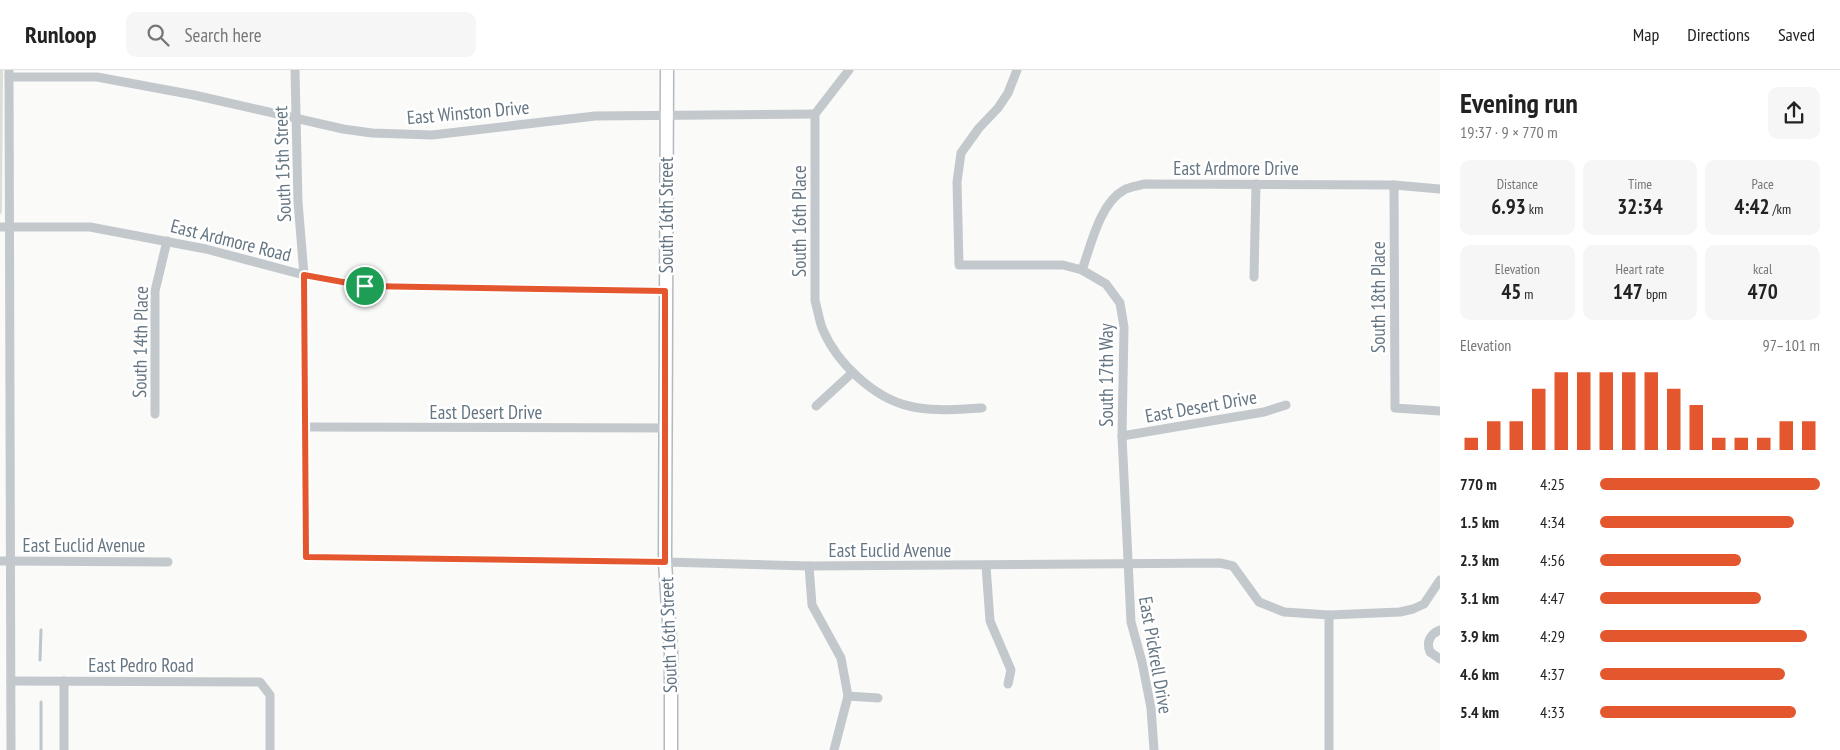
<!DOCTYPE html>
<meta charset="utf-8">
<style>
:root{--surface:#fff;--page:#f6f6f6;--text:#222;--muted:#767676;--line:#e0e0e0;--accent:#e4572e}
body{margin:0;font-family:"PT Sans Narrow",sans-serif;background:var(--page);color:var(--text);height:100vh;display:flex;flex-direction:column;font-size:19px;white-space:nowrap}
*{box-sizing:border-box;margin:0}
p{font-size:16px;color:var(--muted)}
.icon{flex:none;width:28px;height:28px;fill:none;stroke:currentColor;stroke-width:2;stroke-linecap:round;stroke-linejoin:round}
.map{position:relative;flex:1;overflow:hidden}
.details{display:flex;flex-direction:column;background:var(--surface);width:400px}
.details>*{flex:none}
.pin{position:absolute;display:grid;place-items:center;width:42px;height:42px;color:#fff;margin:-21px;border:2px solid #fff;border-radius:50%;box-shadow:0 1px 5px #0007}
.round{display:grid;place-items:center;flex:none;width:52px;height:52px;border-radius:10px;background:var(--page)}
.head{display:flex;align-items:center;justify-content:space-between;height:85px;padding:0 20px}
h1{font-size:28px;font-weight:700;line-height:38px}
.metrics{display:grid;grid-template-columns:repeat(3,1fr);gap:8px;height:85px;padding:5px 20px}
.metrics div{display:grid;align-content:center;border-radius:10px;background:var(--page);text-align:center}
.metrics b{font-size:21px;font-weight:700}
.metrics small{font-size:14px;font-weight:400}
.metrics p{font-size:14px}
.chart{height:140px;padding:10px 20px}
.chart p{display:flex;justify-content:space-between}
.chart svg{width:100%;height:90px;margin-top:5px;stroke:var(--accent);stroke-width:6}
ul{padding:0 20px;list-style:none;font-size:16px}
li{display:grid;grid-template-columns:80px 60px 1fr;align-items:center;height:38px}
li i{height:12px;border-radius:6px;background:var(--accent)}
header{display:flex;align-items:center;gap:30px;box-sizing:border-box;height:70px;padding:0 25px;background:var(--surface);border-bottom:1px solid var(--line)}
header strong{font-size:24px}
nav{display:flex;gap:28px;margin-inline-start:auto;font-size:18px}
.search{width:350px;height:45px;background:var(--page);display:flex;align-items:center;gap:12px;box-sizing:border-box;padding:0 18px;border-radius:10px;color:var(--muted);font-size:19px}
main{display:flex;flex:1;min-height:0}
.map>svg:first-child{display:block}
.green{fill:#dadfd7}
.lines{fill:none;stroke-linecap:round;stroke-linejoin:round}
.stream{stroke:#bbc7cb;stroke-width:3}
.secondary-casing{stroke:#b3babf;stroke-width:15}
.street{stroke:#c3c8cc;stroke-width:9}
.secondary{stroke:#fff;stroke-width:12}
.route-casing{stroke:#fff;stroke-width:10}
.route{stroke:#e4572e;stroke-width:6}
.labels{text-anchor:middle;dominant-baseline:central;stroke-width:5;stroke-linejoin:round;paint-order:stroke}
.street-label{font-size:19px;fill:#657683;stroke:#fff}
</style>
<header>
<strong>Runloop</strong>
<div class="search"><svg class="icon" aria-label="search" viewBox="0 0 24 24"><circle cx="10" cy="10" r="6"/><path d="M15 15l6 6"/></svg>Search here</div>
<nav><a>Map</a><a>Directions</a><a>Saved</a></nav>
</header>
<main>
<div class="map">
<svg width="1440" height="680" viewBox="0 0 1440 680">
<rect width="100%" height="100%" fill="#fafaf8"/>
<polygon class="green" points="0,0 3,0 2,142 0,145"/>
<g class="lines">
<g class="stream">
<polyline points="40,590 41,560"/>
<polyline points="41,632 41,680"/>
</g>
<defs>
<polyline id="secondary" points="667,0 665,492 671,583 671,680"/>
</defs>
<use href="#secondary" class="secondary-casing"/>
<g class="street">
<polyline points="9,0 11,680"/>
<polyline points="295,0 298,132 304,205 306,487 665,492 809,496 1220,493 1233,496 1259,532 1284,542 1329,545 1400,542 1413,539 1424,534 1440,510"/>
<path d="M 849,0 L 815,44 L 815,231 C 818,240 819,251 823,260 C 837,293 874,328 909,336 C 933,342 958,339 982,338"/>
<polyline points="1017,0 1008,23 998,38 979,58 961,83 957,112 959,195 1063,195 1082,200 1106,214 1120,233 1124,257 1122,366 1131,552 1142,592 1151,638 1154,680"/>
<polyline points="9,7 97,7 194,25 343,59 372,63 432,65 595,46 815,44"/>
<polyline points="1394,115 1395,338 1440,341"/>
<polyline points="0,157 90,157 206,179 304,205 365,216 665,221"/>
<path d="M 1082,200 C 1091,175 1100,133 1124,120 C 1130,117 1138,116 1144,114 L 1394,115 L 1440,119"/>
<polyline points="1254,207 1256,114"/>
<polyline points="816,336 852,303"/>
<polyline points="155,344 155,221 167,171"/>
<polyline points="306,357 666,358"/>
<polyline points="1122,366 1264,342 1286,335"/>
<polyline points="0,491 168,492"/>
<polyline points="809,496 812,535 841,588 848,626 834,680"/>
<polyline points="986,496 990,551 1011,600 1008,614"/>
<path d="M 1440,560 C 1430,564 1426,572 1430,582 L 1440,589"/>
<polyline points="11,611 260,612 270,625 270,680"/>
<polyline points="848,626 878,628"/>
<polyline points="64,680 64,611"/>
<polyline points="1329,680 1329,545"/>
</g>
<use href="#secondary" class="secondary"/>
</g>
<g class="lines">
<defs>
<polygon id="route" points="304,205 365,216 665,221 665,492 306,487"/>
</defs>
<use href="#route" class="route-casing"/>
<use href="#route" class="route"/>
</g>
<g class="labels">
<g class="street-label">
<text transform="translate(468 42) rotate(-5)">East Winston Drive</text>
<text transform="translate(282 94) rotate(-92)">South 15th Street</text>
<text x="1236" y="98">East Ardmore Drive</text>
<text transform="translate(666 145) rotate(-90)">South 16th Street</text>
<text transform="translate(799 151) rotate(-90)">South 16th Place</text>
<text transform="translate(231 170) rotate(14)">East Ardmore Road</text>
<text transform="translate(1378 227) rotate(-90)">South 18th Place</text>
<text transform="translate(140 272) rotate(-89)">South 14th Place</text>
<text transform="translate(1106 305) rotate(-90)">South 17th Way</text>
<text transform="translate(1201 336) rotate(-10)">East Desert Drive</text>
<text x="486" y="342">East Desert Drive</text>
<text x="84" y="475">East Euclid Avenue</text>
<text x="890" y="480">East Euclid Avenue</text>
<text transform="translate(668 565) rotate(-92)">South 16th Street</text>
<text transform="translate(1156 585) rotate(80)">East Pickrell Drive</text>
<text x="141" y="595">East Pedro Road</text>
</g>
</g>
</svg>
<div class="pin" style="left:365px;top:216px;background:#1e9e55"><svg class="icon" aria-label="arrive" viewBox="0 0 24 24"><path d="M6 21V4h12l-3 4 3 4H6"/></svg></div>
</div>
<section class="details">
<div class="head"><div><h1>Evening run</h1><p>19:37 · 9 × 770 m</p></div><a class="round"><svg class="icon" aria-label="share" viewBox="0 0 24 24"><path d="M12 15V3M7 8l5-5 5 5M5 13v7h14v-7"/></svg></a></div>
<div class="metrics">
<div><p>Distance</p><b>6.93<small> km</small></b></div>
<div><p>Time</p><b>32:34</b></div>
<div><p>Pace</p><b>4:42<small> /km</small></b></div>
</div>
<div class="metrics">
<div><p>Elevation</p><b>45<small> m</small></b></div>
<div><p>Heart rate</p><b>147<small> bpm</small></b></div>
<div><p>kcal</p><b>470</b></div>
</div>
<div class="chart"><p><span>Elevation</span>97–101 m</p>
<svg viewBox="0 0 160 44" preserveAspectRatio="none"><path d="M5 44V38M15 44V30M25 44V30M35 44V14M45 44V6M55 44V6M65 44V6M75 44V6M85 44V6M95 44V14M105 44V22M115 44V38M125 44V38M135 44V38M145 44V30M155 44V30"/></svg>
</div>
<ul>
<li><b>770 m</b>4:25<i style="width:100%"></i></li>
<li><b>1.5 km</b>4:34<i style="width:88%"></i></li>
<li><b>2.3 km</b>4:56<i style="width:64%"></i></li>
<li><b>3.1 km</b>4:47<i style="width:73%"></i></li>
<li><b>3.9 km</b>4:29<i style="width:94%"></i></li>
<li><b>4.6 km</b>4:37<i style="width:84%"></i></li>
<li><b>5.4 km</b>4:33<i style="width:89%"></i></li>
</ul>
</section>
</main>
